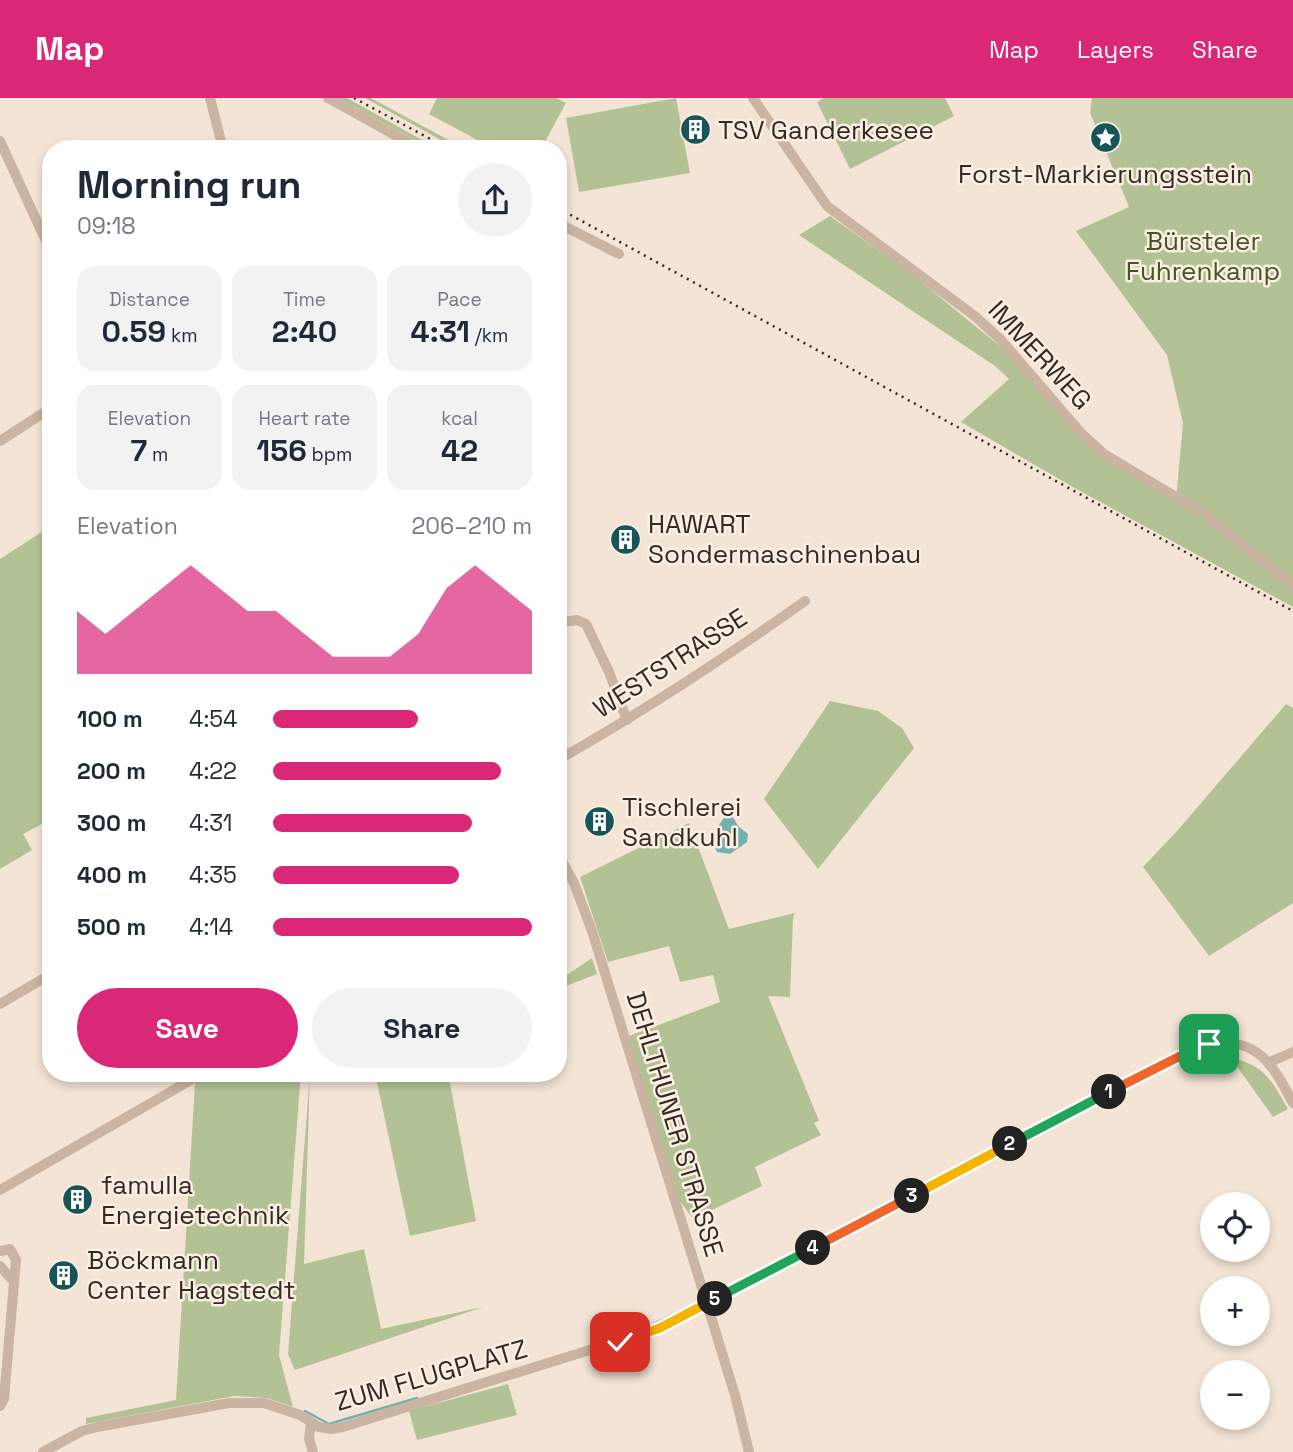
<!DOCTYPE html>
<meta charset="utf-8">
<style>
:root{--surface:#fff;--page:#f2f2f3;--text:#1f2937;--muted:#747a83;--accent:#db2777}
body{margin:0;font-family:"Space Grotesk",sans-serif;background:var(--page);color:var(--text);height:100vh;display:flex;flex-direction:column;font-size:26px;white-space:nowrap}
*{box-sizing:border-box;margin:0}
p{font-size:23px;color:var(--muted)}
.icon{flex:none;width:38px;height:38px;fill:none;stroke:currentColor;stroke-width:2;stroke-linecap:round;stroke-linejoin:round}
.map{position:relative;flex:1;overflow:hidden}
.sheet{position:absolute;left:42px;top:42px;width:525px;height:942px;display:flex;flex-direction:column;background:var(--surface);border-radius:28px;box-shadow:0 4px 10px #0003}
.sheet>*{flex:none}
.controls{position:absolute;left:1200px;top:1094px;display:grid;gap:14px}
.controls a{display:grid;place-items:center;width:70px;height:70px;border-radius:50%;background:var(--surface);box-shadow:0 4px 10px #0003;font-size:35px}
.pin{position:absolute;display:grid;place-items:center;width:60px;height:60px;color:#fff;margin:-30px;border-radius:14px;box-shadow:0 4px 10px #0006}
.km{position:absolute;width:35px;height:35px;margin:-18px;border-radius:50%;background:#222;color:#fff;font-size:19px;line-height:35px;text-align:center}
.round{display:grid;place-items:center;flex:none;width:74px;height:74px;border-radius:37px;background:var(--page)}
.overview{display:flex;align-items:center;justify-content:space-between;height:119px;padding:0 35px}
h1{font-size:38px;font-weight:700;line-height:52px}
.figures{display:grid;grid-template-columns:repeat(3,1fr);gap:10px;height:119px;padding:7px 35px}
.figures div{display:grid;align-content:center;border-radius:18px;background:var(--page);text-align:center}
.figures b{font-size:30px;font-weight:700}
.figures small{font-size:19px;font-weight:400}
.figures p{font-size:19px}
.chart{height:196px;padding:14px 35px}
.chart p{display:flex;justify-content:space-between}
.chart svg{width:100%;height:126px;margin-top:7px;fill:var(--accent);opacity:.7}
.action{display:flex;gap:14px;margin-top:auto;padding:14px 35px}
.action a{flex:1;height:80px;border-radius:42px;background:var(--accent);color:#fff;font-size:28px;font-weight:700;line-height:80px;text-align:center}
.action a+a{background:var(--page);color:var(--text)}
ul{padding:0 35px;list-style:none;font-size:23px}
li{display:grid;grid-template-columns:112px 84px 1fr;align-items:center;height:52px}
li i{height:18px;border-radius:9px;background:var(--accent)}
header{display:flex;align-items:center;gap:42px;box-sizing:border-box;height:98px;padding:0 35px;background:var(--accent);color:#fff}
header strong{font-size:33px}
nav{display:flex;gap:38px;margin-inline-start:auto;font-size:24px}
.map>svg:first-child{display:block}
.green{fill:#b3c294}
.water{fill:#72b0b2}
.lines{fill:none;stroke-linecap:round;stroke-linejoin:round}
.stream{stroke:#72b0b2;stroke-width:2.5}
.minor{stroke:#cbb4a1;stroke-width:10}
.rail{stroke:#352924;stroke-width:2.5;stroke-dasharray:2 5;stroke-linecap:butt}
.split-1-casing{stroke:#fff;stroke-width:14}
.split-2-casing{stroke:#fff;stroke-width:14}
.split-3-casing{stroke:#fff;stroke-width:14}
.split-4-casing{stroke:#fff;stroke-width:14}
.split-5-casing{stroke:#fff;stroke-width:14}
.split-6-casing{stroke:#fff;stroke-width:14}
.split-1{stroke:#f0652b;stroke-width:9}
.split-2{stroke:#22a559;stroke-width:9}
.split-3{stroke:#f5b400;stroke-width:9}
.split-4{stroke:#f0652b;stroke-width:9}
.split-5{stroke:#22a559;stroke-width:9}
.split-6{stroke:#f5b400;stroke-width:9}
.labels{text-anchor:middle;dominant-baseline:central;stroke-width:5;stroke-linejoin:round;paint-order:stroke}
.poi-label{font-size:26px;fill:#352924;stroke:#faefe2;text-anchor:start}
.park-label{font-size:26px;fill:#445526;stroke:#faefe2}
.street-label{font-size:26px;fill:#352924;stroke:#faefe2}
</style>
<header>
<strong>Map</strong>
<nav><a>Map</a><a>Layers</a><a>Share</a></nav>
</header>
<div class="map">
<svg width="1293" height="1354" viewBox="0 0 1293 1354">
<rect width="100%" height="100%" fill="#f3e4d5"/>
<g class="green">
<polygon points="338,0 347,0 438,51 431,51"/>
<polygon points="365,0 371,0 465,51 457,51"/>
<polygon points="437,0 556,0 566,5 541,51 494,51 429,16"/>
<polygon points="676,0 690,75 579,94 566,20"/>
<polygon points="824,0 945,0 954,18 850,71 817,4"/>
<polygon points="1092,0 1293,0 1293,509 1071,388 961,324 1009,281 995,268 799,137 830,118 910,175 1006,253 1080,339 1176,402 1183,325 1167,257 1076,133 1129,109 1090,15"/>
<polygon points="51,428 51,721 23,736 32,752 0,771 0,461"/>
<polygon points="830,603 878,613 902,630 914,650 818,771 764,701"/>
<polygon points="1286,606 1293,610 1293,805 1209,858 1143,769 1177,733"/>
<polygon points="689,725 729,831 795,815 793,820 790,899 768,898 819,1023 814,1025 821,1037 755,1069 762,1088 693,1121 680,1103 629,938 720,904 713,877 680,884 669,848 608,864 580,779"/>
<polygon points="592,860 597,876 558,891 558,883"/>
<path d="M 1231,960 C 1265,967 1271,982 1288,1011 L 1273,1019 Z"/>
<polygon points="213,975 301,975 279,1257 293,1309 267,1300 234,1298 86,1326 86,1320 176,1302 195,985"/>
<polygon points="310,975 304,1166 364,1151 381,1231 483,1209 295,1272 288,1256"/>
<polygon points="375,975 448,975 476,1123 410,1138"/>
<polygon points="508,1286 517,1317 417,1342 409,1313"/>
</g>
<path class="water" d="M 726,717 L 732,718 L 739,729 L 748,736 L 747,744 L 730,756 L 717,754 C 711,739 717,729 726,717 Z"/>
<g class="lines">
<g class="stream">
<polyline points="647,1229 688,1209"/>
<polyline points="305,1313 329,1326 417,1300"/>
</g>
<g class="minor">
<polyline points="210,0 223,51"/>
<polyline points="328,0 420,51"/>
<polyline points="753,0 827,108 976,219 1001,242 1082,336 1104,356 1203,415 1293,488"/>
<polyline points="0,43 51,154"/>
<polyline points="558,125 619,156"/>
<polyline points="0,343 51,310"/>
<polyline points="558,525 577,522 586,526 609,574 627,622"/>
<path d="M 558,662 C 644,613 725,560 805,503"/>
<polyline points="558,756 574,785 592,833 735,1297 749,1354"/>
<polyline points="0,906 51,876"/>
<polyline points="1270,964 1293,954"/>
<polyline points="0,1092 203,975"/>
<polyline points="0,1153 10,1151 16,1162 4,1301 0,1308"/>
<polyline points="0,1168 14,1184"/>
<polyline points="311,1325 309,1341 313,1354"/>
<path d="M 43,1354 L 82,1333 L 97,1329 L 229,1305 L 264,1305 L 300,1317 L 319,1329 L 331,1331 L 343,1329 L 660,1230 L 1196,949 C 1253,935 1269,959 1293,1005"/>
</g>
<g class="rail">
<polyline points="354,0 449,51"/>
<polyline points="558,110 1293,513"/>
</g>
</g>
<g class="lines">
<defs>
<polyline id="split-1" points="1109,994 1196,950 1209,946"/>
<polyline id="split-2" points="1010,1046 1109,994"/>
<polyline id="split-3" points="912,1098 1010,1046"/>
<polyline id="split-4" points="813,1150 912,1098"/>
<polyline id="split-5" points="715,1201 813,1150"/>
<polyline id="split-6" points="620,1244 660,1230 715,1201"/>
</defs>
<use href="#split-1" class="split-1-casing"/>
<use href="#split-2" class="split-2-casing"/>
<use href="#split-3" class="split-3-casing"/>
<use href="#split-4" class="split-4-casing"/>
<use href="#split-5" class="split-5-casing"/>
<use href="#split-6" class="split-6-casing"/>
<use href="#split-1" class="split-1"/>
<use href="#split-2" class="split-2"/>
<use href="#split-3" class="split-3"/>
<use href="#split-4" class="split-4"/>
<use href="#split-5" class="split-5"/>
<use href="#split-6" class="split-6"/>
</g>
<defs>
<symbol id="building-disc" viewBox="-11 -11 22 22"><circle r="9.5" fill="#175559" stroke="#faefe2"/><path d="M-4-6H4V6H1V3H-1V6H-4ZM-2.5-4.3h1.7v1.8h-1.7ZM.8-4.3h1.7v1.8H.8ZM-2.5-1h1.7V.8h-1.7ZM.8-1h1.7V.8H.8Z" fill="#fff"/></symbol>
<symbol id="sight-disc" viewBox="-11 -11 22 22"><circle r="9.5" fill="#175559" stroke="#faefe2"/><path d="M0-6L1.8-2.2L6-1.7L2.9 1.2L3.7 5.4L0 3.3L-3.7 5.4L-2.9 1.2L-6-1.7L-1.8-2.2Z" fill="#fff"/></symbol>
</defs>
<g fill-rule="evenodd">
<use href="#building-disc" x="678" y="14" width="35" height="35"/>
<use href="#sight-disc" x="1088" y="22" width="35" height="35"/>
<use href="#building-disc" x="608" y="424" width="35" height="35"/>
<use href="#building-disc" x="582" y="706" width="35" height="35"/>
<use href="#building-disc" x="60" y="1084" width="35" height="35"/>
<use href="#building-disc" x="46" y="1160" width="35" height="35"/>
</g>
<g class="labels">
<g class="poi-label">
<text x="718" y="32">TSV Ganderkesee</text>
<text x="1105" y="76" text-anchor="middle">Forst-Markierungsstein</text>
<text x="648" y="426">HAWART<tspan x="648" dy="30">Sondermaschinenbau</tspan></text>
<text x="622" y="709">Tischlerei<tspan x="622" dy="30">Sandkuhl</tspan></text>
<text x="101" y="1087">famulla<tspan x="101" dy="30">Energietechnik</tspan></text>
<text x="87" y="1162">Böckmann<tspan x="87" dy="30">Center Hagstedt</tspan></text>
</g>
<g class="park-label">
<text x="1203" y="143">Bürsteler<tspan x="1203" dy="30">Fuhrenkamp</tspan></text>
</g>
<g class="street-label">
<text transform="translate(1040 257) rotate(47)">IMMERWEG</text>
<text transform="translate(670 565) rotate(-33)">WESTSTRASSE</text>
<text transform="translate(675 1026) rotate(73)">DEHLTHUNER STRASSE</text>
<text transform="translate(431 1277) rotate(-16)">ZUM FLUGPLATZ</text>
</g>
</g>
</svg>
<div class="controls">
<a><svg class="icon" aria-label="locate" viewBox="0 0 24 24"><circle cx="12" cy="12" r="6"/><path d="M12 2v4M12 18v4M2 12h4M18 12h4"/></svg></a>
<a>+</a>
<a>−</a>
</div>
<div class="pin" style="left:1209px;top:946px;background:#1e9e55"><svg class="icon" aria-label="arrive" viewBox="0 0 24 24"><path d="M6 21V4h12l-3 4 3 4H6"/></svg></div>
<div class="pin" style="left:620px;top:1244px;background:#d93025"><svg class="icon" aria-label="check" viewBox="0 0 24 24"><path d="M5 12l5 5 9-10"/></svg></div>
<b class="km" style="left:1109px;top:994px">1</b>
<b class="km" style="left:1010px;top:1046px">2</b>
<b class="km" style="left:912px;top:1098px">3</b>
<b class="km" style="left:813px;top:1150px">4</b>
<b class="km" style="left:715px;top:1201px">5</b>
<section class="sheet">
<div class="overview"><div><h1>Morning run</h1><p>09:18</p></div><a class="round"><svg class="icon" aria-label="share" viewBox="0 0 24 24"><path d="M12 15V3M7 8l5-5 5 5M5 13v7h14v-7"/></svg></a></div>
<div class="figures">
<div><p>Distance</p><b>0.59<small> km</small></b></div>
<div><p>Time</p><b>2:40</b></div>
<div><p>Pace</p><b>4:31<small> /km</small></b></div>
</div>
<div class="figures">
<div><p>Elevation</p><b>7<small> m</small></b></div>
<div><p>Heart rate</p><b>156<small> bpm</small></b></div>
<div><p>kcal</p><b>42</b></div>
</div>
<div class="chart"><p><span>Elevation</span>206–210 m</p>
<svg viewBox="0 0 160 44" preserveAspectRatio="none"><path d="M0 44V22L10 30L20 22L30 14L40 6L50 14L60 22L70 22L80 30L90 38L100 38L110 38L120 30L130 14L140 6L150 14L160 22V44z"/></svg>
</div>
<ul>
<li><b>100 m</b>4:54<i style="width:56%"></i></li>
<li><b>200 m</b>4:22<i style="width:88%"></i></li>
<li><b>300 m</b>4:31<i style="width:77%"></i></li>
<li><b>400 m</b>4:35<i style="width:72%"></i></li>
<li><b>500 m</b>4:14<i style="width:100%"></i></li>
</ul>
<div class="action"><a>Save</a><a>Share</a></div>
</section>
</div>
